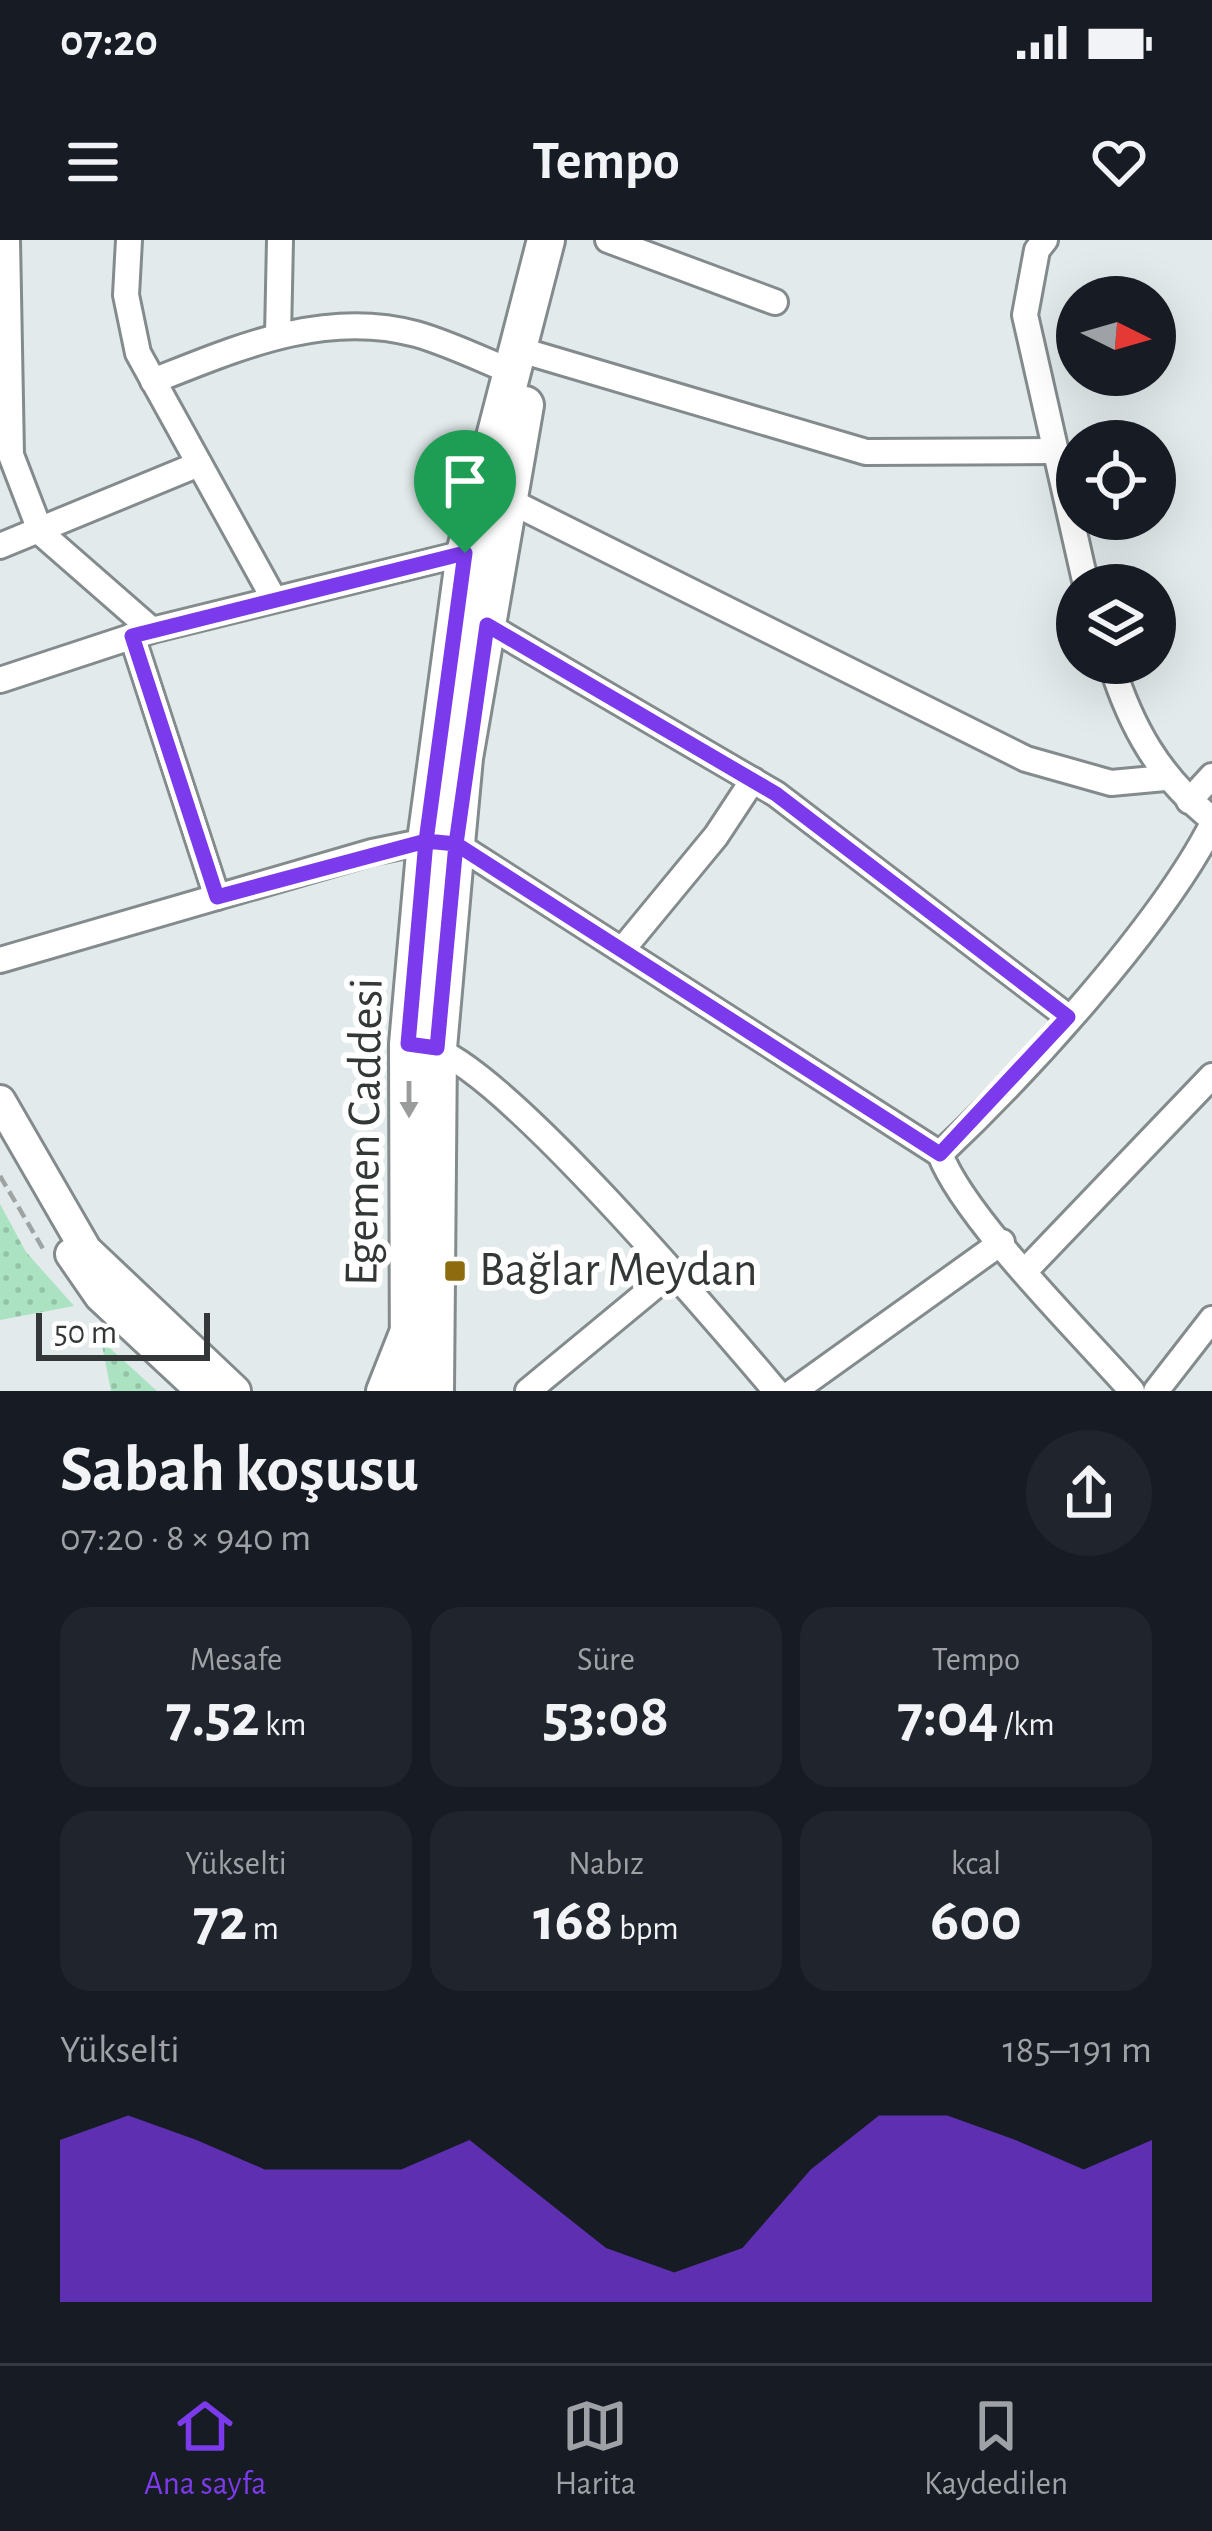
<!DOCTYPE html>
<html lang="tr">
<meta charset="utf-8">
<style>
:root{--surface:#171b24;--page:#20242c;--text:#f1f3f6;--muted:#9ea1a6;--line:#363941;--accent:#7c3aed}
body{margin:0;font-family:"Alegreya Sans",sans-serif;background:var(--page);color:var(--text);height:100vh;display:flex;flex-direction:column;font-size:45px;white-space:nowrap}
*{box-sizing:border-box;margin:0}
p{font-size:39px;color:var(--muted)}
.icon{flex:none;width:66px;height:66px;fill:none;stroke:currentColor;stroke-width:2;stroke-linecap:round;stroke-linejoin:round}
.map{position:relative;height:1151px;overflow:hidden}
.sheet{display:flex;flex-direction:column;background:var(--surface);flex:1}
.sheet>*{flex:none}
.needle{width:78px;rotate:95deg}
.buttons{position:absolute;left:1056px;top:36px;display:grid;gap:24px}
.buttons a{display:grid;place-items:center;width:120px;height:120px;border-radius:50%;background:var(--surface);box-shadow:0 12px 48px #0002;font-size:60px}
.scale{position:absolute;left:36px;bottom:30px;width:174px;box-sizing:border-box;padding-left:12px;border:6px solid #343737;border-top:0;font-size:33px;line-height:42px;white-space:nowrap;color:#343737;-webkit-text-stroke:9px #fff;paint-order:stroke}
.pin{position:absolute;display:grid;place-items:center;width:102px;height:102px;color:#fff;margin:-123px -51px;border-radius:50% 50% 50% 0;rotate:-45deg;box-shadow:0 0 12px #0007}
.pin .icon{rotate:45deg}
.round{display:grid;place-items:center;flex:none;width:126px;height:126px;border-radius:63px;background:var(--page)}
.overview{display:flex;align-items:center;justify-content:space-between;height:204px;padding:0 60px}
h1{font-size:66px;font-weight:600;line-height:90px}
.metrics{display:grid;grid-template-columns:repeat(3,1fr);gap:18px;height:204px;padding:12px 60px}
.metrics div{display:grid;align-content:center;border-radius:30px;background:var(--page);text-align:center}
.metrics b{font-size:60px;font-weight:600}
.metrics small{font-size:33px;font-weight:400}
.metrics p{font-size:33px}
.chart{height:336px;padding:24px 60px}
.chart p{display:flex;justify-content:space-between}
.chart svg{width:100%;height:216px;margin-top:12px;fill:var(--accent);opacity:.7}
.status{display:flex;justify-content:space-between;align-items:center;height:84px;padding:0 60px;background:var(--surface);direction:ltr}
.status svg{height:33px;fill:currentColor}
header{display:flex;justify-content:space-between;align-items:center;height:156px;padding:0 60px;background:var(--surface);font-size:54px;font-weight:600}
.tab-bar{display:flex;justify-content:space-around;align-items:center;height:168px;border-top:3px solid var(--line);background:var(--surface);font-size:33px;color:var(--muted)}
.tab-bar a{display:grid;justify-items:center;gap:6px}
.tab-bar .selected{color:var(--accent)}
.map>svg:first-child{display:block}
.grass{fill:url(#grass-dots)}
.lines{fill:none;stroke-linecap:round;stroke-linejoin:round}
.minor-casing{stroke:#848b8c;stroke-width:30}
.tertiary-casing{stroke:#848b8c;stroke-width:36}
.secondary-casing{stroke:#848b8c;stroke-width:42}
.path{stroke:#9ea4a4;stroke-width:4.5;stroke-dasharray:12 6;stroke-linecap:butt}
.minor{stroke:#fff;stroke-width:24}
.tertiary{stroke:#fff;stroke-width:30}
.secondary{stroke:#fff;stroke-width:36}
.oneway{fill:#9a9b9b}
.route-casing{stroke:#fff;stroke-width:24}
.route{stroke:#7c3aed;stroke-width:15}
.poi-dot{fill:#8d6b0e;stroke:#fff;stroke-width:4.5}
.labels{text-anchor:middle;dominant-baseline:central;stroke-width:12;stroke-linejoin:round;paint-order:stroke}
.street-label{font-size:48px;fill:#343737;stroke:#fff}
.poi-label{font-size:48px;fill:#343737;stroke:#fff;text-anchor:start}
</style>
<div class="status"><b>07:20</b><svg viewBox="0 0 49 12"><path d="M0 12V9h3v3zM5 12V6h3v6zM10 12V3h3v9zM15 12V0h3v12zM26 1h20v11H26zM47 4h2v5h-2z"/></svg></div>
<header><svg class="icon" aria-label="menu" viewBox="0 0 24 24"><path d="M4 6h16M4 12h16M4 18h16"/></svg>Tempo<svg class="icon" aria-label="heart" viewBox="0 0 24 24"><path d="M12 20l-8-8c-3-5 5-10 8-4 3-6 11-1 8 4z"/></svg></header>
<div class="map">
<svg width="1212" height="1151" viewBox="0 0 1212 1151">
<defs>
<pattern id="grass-dots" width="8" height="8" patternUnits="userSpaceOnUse" patternTransform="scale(3)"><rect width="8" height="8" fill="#abe2c1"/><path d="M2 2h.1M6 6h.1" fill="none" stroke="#94c2a6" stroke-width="1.8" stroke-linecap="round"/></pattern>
</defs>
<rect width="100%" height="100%" fill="#e2eaeb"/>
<g class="grass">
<polygon points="0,964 26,1012 74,1066 0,1080"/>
<polygon points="101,1100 157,1151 111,1151"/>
</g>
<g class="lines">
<defs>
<g id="minor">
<polyline points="7,0 11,215 41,293 152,390"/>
<polyline points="129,0 126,55 138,113 274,359"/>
<polyline points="608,0 775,62"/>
<polyline points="1045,0 1037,10 1025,75 1086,345"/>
<polyline points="278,96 280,0"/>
<polyline points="534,114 866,212 1056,211"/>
<path d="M 153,141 C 237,108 324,69 416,94 C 448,103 481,119 512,132"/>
<polyline points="508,260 1026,519 1111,543 1165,538"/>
<polyline points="0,306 199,224"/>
<polyline points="487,385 776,554 1068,777"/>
<polyline points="132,396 217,657"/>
<path d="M 1111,423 C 1131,487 1159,537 1212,579"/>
<polyline points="0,440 152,390 465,313"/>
<polyline points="1189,561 1212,536"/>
<polyline points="622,710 716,596 753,540"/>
<path d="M 0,720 L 372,612 L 426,601 L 456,604 L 940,914 C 965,979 1082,1094 1132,1151"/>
<path d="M 431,808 C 503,828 718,1083 776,1151"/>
<path d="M 940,914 C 1026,833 1159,688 1212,585"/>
<polyline points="1026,1030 1212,836"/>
<polyline points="528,1151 672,1032"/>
<polyline points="794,1151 1002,1002"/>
<polyline points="1156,1151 1212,1079"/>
</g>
<g id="tertiary">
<polyline points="0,861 86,1010 235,1151"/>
<polyline points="71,1014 100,1056 202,1151"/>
<polyline points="382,1151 405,1093"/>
</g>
<g id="secondary">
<polyline points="409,1151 408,804 426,601 465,313 546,0"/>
<polyline points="435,1151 438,808 456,604 464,518 525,165"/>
</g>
</defs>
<use href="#minor" class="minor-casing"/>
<use href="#tertiary" class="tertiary-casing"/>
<use href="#secondary" class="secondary-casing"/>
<polyline class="path" points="0,936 45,1012"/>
<use href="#minor" class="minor"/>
<use href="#tertiary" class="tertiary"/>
<use href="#secondary" class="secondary"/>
</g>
<defs><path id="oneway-solid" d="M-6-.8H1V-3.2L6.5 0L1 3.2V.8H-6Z" transform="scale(3)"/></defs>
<use class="oneway" href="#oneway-solid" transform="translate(409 859) rotate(90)"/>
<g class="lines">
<defs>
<polyline id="route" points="465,313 132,396 217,657 426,601 408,804 437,808 456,604 940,914 1068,777 776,554 487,385 456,604 426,601 465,313"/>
</defs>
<use href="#route" class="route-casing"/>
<use href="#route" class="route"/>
</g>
<rect class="poi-dot" x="443" y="1019" width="24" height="24" rx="6"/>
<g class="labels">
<g class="street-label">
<text transform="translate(365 892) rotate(-89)">Egemen Caddesi</text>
</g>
<g class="poi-label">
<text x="479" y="1031">Bağlar Meydan</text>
</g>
</g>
</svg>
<div class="buttons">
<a><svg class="needle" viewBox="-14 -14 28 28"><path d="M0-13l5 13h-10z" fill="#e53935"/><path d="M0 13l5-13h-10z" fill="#9ea1a6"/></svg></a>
<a><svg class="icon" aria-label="locate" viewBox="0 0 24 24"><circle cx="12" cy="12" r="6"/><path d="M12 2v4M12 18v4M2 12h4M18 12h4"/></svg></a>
<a><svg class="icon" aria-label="layers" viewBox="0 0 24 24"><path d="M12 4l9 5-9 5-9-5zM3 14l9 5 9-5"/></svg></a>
</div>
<div class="scale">50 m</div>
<div class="pin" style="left:465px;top:313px;background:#1e9e55"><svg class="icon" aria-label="arrive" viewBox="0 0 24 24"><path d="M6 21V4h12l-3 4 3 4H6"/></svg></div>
</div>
<section class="sheet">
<div class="overview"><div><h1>Sabah koşusu</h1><p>07:20 · 8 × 940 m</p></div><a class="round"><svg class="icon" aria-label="share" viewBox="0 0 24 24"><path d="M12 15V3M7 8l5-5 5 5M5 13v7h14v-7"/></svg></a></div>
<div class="metrics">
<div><p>Mesafe</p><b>7.52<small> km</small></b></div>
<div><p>Süre</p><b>53:08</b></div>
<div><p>Tempo</p><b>7:04<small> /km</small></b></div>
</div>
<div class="metrics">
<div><p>Yükselti</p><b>72<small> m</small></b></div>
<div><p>Nabız</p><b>168<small> bpm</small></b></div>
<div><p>kcal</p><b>600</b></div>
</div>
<div class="chart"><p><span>Yükselti</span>185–191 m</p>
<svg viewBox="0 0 160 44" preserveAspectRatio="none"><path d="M0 44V11L10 6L20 11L30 17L40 17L50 17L60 11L70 22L80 33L90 38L100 33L110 17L120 6L130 6L140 11L150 17L160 11V44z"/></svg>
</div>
</section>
<nav class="tab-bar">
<a class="selected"><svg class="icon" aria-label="home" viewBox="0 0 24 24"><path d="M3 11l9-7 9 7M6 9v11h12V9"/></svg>Ana sayfa</a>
<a><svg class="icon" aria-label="map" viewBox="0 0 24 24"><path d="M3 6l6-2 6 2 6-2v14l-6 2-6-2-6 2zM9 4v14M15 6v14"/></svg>Harita</a>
<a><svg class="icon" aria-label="saved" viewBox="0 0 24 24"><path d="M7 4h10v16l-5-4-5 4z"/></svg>Kaydedilen</a>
</nav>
